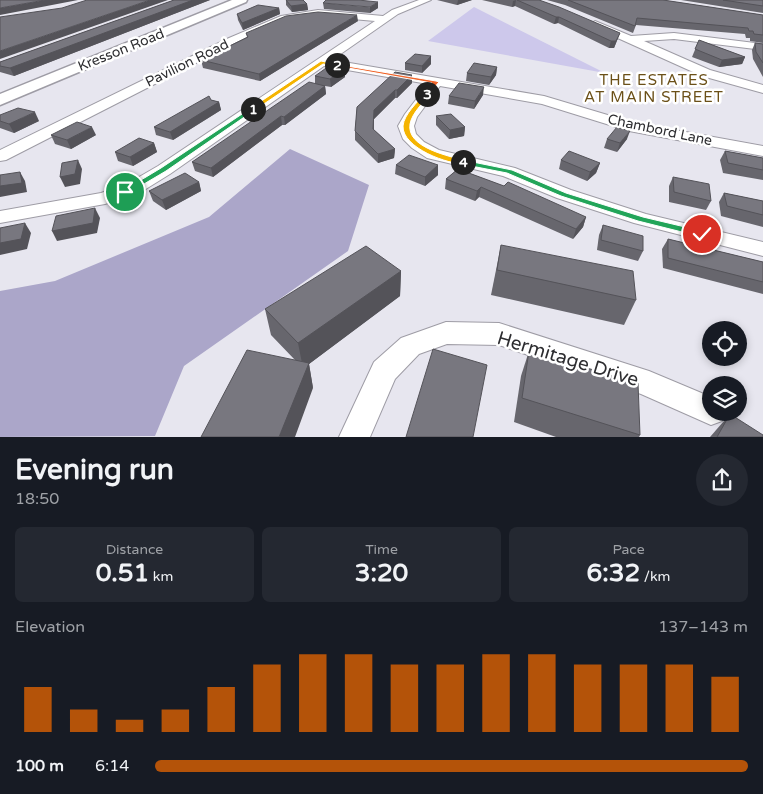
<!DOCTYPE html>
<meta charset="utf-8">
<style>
:root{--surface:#171b24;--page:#242831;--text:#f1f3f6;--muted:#9ea1a6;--accent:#b45309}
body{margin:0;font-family:"Varela Round",sans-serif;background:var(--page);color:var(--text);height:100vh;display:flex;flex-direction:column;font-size:19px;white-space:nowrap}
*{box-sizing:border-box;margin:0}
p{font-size:16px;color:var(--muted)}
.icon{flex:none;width:28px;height:28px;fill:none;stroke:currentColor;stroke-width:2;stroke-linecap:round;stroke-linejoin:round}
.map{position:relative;height:437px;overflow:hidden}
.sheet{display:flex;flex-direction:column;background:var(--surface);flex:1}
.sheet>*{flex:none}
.buttons{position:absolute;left:702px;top:321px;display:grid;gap:10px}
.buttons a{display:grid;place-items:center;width:45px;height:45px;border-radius:50%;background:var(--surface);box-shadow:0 2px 8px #0003;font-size:25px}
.pin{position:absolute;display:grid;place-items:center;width:42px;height:42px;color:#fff;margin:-21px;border:2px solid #fff;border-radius:50%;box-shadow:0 1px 5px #0007}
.km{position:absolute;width:25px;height:25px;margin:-12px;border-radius:50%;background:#222;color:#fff;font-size:14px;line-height:25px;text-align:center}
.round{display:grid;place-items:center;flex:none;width:52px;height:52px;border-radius:26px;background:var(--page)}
.headline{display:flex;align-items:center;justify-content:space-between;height:85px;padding:0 15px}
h1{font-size:28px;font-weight:700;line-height:38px}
.stats{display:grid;grid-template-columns:repeat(3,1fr);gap:8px;height:85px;padding:5px 15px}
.stats div{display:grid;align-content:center;border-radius:8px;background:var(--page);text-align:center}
.stats b{font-size:25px;font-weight:700}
.stats small{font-size:14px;font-weight:400}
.stats p{font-size:14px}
.chart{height:140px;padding:10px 15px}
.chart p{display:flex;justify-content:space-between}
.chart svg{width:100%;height:90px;margin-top:5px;stroke:var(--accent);stroke-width:6}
ul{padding:0 15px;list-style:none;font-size:16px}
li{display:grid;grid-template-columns:80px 60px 1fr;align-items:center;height:38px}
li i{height:12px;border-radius:6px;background:var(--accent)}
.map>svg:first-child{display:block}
.green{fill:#cdc8eb}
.forest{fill:#aba6c9}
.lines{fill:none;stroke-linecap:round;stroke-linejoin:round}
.minor-casing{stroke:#9e9ca5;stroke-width:2}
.major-casing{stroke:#9e9ca5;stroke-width:3}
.minor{fill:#fff;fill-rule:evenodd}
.major{fill:#fff;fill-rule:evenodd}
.wall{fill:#67666d}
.shaded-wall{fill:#545359}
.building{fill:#78777f;stroke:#545359}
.split-1{fill:#22a559;stroke:#fff}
.split-2{fill:#f5b400;stroke:#fff}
.split-3{fill:#f0652b;stroke:#fff}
.split-4{fill:#f5b400;stroke:#fff}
.split-5{fill:#22a559;stroke:#fff}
.labels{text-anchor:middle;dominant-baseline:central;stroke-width:5;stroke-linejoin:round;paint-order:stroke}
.far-street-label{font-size:14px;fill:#2d2d30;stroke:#fff}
.far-neighbourhood-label{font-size:15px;letter-spacing:1px;fill:#6b5018;stroke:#fff}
.near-street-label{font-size:19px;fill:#2d2d30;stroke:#fff}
</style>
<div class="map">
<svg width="763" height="437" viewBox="0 0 763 437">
<rect width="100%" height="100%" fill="#e7e6ef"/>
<polygon class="green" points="474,7 605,73 428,41"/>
<polygon class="forest" points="290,149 369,185 348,251 184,366 155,436 0,437 0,291 55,281 209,217"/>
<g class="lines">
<defs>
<g id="minor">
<polygon points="419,0 431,0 398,14 332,60 544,96 631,122 763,146 763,156 629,131 542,104 440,86 417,117 414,126 416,134 424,142 439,150 515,168 571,190 646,214 763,242 763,256 634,223 557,198 503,176 427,158 412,148 403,139 398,126 405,114 428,84 324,66 170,174 141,192 105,204 0,223 0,211 101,193 127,184 158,166 375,21 318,16 286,21 237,42 6,160 0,161 0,150 229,38 281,16 318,10 383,16 392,10"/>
<polygon points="595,21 631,36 674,33 763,44 763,50 674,39 644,41 710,70 763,85 763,93 702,76 591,26 590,24"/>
<polygon points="446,322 499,323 649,371 711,397 711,412 725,412 722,421 711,425 641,394 499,345 447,344 419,354 395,379 370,437 339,437 374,362 401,338"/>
</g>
<polygon id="major" points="232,0 247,0 246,2 0,105 0,94"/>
</defs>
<use href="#minor" class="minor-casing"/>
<use href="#major" class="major-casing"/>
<use href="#minor" class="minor"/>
<use href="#major" class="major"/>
</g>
<g class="wall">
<polygon points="174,0 210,0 14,76 0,72 0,62"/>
<polygon points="286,0 307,4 308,10 292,12 286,5"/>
<polygon points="437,0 472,0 457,5"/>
<polygon points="482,0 539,0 620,33 614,48 609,48 558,23 554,24 515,6 512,7"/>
<polygon points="547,0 663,0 763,15 763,43 750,41 750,38 746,38 745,34 636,25 633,33 565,5"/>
<polygon points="681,0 763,0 763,13"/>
<polygon points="323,3 378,8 370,13 324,9"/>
<polygon points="279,8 280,14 243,30 238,20 237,14"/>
<polygon points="358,21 260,81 203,68 201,60 247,37 246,33"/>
<polygon points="699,40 745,57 742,64 719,67 692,57"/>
<polygon points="755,43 763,44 763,77 753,59 752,50"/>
<polygon points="431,56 431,64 422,73 405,70 405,63"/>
<polygon points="497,67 496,75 489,85 466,81 467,73"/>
<polygon points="345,69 345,77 331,87 325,86 326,94 285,125 282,125 213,177 195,171 192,162 315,84 315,76"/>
<polygon points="412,75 412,83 397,98 395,98 374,119 374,130 395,149 394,158 378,163 355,140 355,131 357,107"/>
<polygon points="483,95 474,109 448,104 449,96"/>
<polygon points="211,100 219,102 221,110 173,140 156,135 154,127"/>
<polygon points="0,115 39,121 14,133 0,128"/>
<polygon points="436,116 465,127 464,136 449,139 436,125"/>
<polygon points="51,135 96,135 71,149 55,144"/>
<polygon points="607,139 627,139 617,152 604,148"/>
<polygon points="154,143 157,152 133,166 118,161 115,152"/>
<polygon points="725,151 763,158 763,180 723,173 720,160"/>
<polygon points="561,160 600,163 596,173 587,181 559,169"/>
<polygon points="396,165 438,165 438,175 425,186 395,174"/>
<polygon points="458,169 586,217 583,227 573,239 479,197 475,201 445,189 446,179"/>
<polygon points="673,177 711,201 706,210 669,202 669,186"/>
<polygon points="199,182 201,191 166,210 153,201 149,191"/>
<polygon points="724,193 763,201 763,227 721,216 719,202"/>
<polygon points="603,225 643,251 638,261 597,250 599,235"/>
<polygon points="668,239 763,262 763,294 663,268 662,249"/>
<polygon points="501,245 636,300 624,325 491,295"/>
<polygon points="401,271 400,296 309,364 313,388 295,360 271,335 265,309"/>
<polygon points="529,351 640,435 639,437 556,437 514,422 521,376"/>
<polygon points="730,414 763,437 710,437"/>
</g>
<g class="shaded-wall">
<polygon points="45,0 78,0 0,15 0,8"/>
<polygon points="150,0 168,0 0,59 0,51"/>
<polygon points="193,0 210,0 14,76 10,68"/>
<polygon points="458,0 472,0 457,5"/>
<polygon points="516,0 515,6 512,7 513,1"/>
<polygon points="378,2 378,8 370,13 370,7"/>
<polygon points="307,4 308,10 292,12 291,6"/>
<polygon points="279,8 280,14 243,30 242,23"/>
<polygon points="357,15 358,21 260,81 259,74"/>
<polygon points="556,17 559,17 558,23 554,24"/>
<polygon points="620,33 614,48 609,48 611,41"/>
<polygon points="431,56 431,64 422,73 422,66"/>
<polygon points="745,57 742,64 719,67 722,60"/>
<polygon points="497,67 496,75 489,85 491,77"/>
<polygon points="345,69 345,77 331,87 330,79"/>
<polygon points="412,75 412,83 397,98 397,90"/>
<polygon points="325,86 326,94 285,125 284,117"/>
<polygon points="484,87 483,95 474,109 475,101"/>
<polygon points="395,90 395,98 374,119 373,138 374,110"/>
<polygon points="219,102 221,110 173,140 170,132"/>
<polygon points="35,112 39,121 14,133 9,124"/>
<polygon points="281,116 282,125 213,177 211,168"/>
<polygon points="92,127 96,135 71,149 67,140"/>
<polygon points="465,127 464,136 449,139 450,130"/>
<polygon points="630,131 627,139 617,152 620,143"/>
<polygon points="154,143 157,152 133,166 130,157"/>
<polygon points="395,149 394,158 378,163 378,154"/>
<polygon points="78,160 82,169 80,184 65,187 60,177"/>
<polygon points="600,163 596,173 587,181 590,172"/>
<polygon points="438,165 438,175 425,186 425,177"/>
<polygon points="20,172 25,181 27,192 0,197 0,186"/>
<polygon points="199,182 201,191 166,210 162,200"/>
<polygon points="481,187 479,197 475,201 477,191"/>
<polygon points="95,208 100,218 97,233 57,241 52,231"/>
<polygon points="586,217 583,227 573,239 576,229"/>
<polygon points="25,223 31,233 27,249 0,255 0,243"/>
<polygon points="401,271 400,296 309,364 313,388 295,437 279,437 303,368 298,343"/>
</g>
<g class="building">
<polygon points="0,0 45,0 0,8"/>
<polygon points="87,0 150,0 0,51 0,17 62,8"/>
<polygon points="174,0 193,0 10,68 0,66 0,62"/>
<polygon points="286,0 303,0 307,4 291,6"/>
<polygon points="326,0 358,0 378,2 370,7 323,3"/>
<polygon points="517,0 539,0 559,7 620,33 616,41 611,41 559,17 556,17"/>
<polygon points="568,0 663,0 763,15 763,35 754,34 753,31 749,31 748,28 637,18 635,26"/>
<polygon points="723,0 763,0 763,6"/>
<polygon points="258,5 279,8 242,23 237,14"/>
<polygon points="318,12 357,15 259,74 201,60 248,37 246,33 286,16"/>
<polygon points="699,40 745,57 722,60 695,49"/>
<polygon points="755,43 763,44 763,63 756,52"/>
<polygon points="415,54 431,56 422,66 405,63"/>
<polygon points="474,63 497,67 491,77 467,73"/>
<polygon points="329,66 345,69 330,79 315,76"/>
<polygon points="395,72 412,75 397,90 395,90 374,110 373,129 395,149 378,154 355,131 357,107"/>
<polygon points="309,82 325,86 284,117 281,116 211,168 192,162"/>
<polygon points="459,83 484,87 475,101 449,96"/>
<polygon points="209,96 211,100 219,102 170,132 154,127"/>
<polygon points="18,108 35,112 9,124 0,121 0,115"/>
<polygon points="451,114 465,127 450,130 436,116"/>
<polygon points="77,122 92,127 67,140 51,135"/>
<polygon points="617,127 630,131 620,143 607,139"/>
<polygon points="139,138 154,143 130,157 115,152"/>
<polygon points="569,151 600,163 590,172 561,160"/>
<polygon points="725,151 763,158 763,170 728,163"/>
<polygon points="409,155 438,165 425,177 396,165"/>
<polygon points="78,160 75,174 60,177 62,163"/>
<polygon points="458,169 504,186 508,182 586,217 576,229 481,187 477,191 446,179"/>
<polygon points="20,172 22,183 0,186 0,175"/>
<polygon points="185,173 199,182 162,200 149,191"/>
<polygon points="673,177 709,184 711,201 674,192"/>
<polygon points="724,193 763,201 763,215 727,206"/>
<polygon points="95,208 93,223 52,231 56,216"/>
<polygon points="25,223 21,239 0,243 0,228"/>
<polygon points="603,225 643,236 643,251 601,240"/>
<polygon points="668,239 763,262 763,282 668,258"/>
<polygon points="501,245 633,271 636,300 497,270"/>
<polygon points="366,246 401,271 298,343 265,309"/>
<polygon points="433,349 487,365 473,437 406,437"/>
<polygon points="247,350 309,363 279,437 201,437"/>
<polygon points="529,351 638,383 640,435 522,398"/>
<polygon points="730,414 763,435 763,437 717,437"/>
</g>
<polygon class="split-1" points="251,108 256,109 166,171 127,194 121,192 161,168"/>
<polygon class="split-2" points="321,61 339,65 337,66 323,64 255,110 251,110 251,108"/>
<polygon class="split-3" points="335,64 436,81 439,82 427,96 424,94 432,83 337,66"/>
<path class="split-4" d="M 425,93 L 430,94 C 423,103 412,113 410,124 C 406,148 450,156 466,161 L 466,164 C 449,165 402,148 403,126 C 404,114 418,102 425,93 Z"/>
<polygon class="split-5" points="463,160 512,170 566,193 643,217 702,231 706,234 702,237 638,221 561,196 507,173 461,164 460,162"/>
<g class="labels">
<g class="far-street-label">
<text transform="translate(121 50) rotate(-22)">Kresson Road</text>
<text transform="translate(187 63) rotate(-26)">Pavilion Road</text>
<text transform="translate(660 130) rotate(12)">Chambord Lane</text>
</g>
<g class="far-neighbourhood-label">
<text x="654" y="80">THE ESTATES<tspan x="654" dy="17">AT MAIN STREET</tspan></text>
</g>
<g class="near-street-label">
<text transform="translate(568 359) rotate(17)">Hermitage Drive</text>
</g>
</g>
</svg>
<div class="buttons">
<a><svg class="icon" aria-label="locate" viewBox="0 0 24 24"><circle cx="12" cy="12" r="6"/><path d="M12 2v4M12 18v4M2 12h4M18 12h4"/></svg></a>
<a><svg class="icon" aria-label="layers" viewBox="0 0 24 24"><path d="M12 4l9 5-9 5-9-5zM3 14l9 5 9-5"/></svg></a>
</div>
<div class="pin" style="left:125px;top:192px;background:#1e9e55"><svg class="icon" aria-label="arrive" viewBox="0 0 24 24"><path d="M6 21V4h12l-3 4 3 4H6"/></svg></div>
<div class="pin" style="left:702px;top:234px;background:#d93025"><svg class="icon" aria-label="check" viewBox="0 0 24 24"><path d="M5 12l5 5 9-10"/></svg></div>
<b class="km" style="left:253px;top:109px">1</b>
<b class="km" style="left:337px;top:65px">2</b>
<b class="km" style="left:427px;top:94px">3</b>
<b class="km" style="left:463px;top:162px">4</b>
</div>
<section class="sheet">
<div class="headline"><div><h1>Evening run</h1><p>18:50</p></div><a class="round"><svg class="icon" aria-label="share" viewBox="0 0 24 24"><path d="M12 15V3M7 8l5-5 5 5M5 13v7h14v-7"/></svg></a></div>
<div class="stats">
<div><p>Distance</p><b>0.51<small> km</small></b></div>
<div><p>Time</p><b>3:20</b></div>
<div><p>Pace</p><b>6:32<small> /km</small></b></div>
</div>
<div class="chart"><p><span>Elevation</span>137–143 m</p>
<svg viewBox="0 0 160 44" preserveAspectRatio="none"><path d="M5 44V22M15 44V33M25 44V38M35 44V33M45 44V22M55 44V11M65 44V6M75 44V6M85 44V11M95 44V11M105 44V6M115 44V6M125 44V11M135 44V11M145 44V11M155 44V17"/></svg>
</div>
<ul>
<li><b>100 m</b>6:14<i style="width:100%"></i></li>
</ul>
</section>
